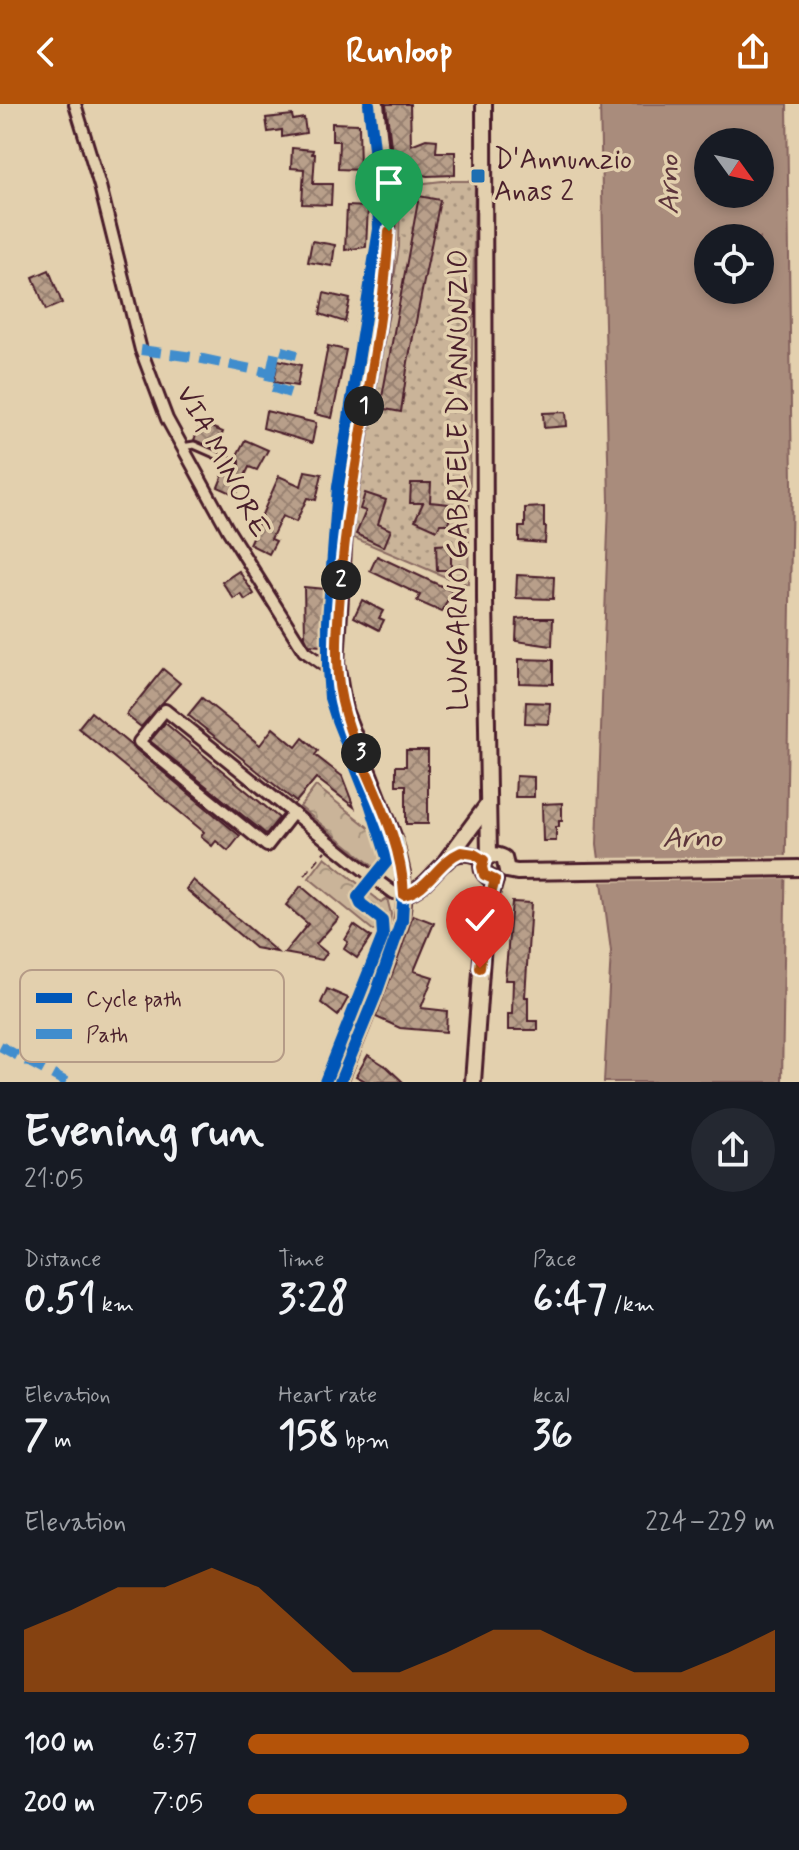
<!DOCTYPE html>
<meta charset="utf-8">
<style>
:root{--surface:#171b24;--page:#242831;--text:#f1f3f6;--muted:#9ea1a6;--accent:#b45309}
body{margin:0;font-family:Mynerve,sans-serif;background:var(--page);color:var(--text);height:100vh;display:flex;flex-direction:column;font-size:30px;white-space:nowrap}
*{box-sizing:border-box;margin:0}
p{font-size:26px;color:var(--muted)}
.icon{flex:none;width:44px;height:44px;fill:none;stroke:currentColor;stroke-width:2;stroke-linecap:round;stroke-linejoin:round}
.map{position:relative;height:978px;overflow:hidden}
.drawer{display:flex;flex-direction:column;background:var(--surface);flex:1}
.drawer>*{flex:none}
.needle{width:52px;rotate:123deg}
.tools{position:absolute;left:694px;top:24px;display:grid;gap:16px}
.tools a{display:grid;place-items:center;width:80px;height:80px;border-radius:50%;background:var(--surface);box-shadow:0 4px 12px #0003;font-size:40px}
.pin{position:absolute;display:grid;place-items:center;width:68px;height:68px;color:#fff;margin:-82px -34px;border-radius:50% 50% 50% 0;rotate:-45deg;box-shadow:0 0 8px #0007}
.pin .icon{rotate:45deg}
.km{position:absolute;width:40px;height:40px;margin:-20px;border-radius:50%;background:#222;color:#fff;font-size:22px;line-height:40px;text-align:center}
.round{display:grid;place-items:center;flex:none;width:84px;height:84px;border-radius:42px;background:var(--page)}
.head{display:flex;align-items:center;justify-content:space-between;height:136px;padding:0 24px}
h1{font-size:44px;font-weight:700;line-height:60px}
.figures{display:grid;grid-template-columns:repeat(3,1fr);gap:12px;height:136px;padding:8px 24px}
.figures div{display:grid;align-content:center}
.figures b{font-size:40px;font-weight:700}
.figures small{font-size:22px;font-weight:400}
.figures p{font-size:22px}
.chart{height:224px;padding:16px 24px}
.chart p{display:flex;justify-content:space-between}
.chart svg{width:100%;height:144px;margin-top:8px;fill:var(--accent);opacity:.7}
ul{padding:0 24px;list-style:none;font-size:26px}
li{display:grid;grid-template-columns:128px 96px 1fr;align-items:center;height:60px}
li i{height:20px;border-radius:10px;background:var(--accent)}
header{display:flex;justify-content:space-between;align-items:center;height:104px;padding:0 24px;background:var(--accent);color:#fff;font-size:36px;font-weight:700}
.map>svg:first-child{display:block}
.grass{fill:url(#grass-dots);stroke:#8a6a62;stroke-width:2}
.park{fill:url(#park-crowns);stroke:#8a6a62;stroke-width:2}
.water{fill:#a98c7c;stroke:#83605c;stroke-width:2;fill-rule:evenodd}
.pier{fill:#e3d0ae}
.building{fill:url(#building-cross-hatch);stroke:#4a1f2b;stroke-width:2}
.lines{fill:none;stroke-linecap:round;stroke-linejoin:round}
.service-casing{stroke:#4a1f2b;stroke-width:11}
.minor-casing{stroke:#4a1f2b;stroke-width:16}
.tertiary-casing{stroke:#4a1f2b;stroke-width:18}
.secondary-casing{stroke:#4a1f2b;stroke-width:20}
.path{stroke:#4a1f2b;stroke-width:2;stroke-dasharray:8 6;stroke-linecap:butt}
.service{stroke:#e3d0ae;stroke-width:5}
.minor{stroke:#e3d0ae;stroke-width:10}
.tertiary{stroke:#e3d0ae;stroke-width:12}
.secondary{stroke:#e3d0ae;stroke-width:14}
.quiet{stroke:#418dcd;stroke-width:10;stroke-dasharray:20 10;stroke-linecap:butt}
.cycleway-casing{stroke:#e3d0ae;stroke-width:17}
.cycleway{stroke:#0057b8;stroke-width:12}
.route-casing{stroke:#fff;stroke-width:16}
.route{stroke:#b45309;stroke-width:10}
.poi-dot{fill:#1f6fb2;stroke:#e3d0ae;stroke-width:3}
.labels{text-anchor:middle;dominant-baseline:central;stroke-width:7;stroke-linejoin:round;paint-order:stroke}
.poi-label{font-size:28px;fill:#4a1f2b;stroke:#e3d0ae;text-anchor:start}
.street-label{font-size:28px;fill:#4a1f2b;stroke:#e3d0ae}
.water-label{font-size:30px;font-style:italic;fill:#5d353b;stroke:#e3d0ae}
.key{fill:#e3d0ae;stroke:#b59b87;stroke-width:2}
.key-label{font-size:22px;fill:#4a1f2b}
</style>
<header><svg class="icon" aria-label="back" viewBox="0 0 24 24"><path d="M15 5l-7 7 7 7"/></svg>Runloop<svg class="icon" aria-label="share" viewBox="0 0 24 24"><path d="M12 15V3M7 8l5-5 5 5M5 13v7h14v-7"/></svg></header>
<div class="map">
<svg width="799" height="978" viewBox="0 0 799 978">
<defs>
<pattern id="grass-dots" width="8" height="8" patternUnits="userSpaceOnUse" patternTransform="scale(2)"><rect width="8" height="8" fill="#cab499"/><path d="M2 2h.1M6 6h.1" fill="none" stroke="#a6927d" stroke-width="1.8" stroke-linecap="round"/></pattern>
<pattern id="park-crowns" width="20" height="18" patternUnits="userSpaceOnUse" patternTransform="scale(2)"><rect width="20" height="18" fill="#cab499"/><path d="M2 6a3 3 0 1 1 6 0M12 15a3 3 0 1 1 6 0" fill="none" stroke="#a6927d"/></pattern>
<pattern id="building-cross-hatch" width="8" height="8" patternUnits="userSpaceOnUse" patternTransform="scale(2)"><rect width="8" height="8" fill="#b89f8a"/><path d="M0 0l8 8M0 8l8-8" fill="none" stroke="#988171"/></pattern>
</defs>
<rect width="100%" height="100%" fill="#e3d0ae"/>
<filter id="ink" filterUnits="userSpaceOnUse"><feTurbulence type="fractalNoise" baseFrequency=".0125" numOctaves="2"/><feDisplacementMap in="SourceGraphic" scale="16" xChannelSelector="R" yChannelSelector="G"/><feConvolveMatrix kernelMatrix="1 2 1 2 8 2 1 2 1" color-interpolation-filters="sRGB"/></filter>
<g filter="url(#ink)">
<polygon class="grass" points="442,77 475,77 468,480 455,477 352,433 399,143 400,82"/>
<g class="park">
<polygon points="316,682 378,731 383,755 375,764 300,703"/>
<polygon points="325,753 381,798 387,794 391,810 389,825 381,820 374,827 309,774"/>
</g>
<path class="water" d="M 600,0 L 787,0 L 792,380 L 782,978 L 604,978 L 611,847 L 597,740 L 609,397 ZM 708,38 L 760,38 L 760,90 L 708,90 ZM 708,134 L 760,134 L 760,186 L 708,186 Z"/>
<polygon class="pier" points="791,752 790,775 598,778 595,754"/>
<g class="building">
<polygon points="386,0 410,0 411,41 426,35 437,36 436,48 455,48 455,71 427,72 409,68 404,74 395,75"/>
<polygon points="292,11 293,16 304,14 306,29 282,33 282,26 268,28 266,14"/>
<polygon points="332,19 359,20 360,66 338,65 339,37 332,37"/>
<polygon points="292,44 313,46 312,50 315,50 313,80 332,80 331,101 302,100 304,65 291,64"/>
<polygon points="419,92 440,96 408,258 401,308 380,304"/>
<polygon points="347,102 368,103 366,143 345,146"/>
<polygon points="312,137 335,141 332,162 308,158"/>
<polygon points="49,166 62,199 46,206 33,173"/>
<polygon points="324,189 350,195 345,218 320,210"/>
<polygon points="328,242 346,246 332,314 315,310"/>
<polygon points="278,256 301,261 297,282 274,278"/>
<polygon points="266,307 316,319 312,339 263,324"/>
<polygon points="566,308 567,322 544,324 543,309"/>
<polygon points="201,319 223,328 216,345 194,336"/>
<polygon points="245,336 268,346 257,366 249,363 236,391 218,383 225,366 229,367 231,363 240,362 240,356 236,353"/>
<polygon points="305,367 322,370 316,396 307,394 296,418 282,412 271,435 276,437 269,450 249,440 279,372 301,382"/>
<polygon points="411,379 431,379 430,398 449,400 449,420 440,420 437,426 415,416 423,399 410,399"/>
<polygon points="365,389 386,396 378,420 391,426 384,443 356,430 366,407 360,405"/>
<polygon points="544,403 544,423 546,423 545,439 519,437 519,423 525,423 525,404"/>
<polygon points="451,440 451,466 437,466 436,441"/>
<polygon points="377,452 452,487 442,508 417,497 420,491 370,467"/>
<polygon points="239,467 254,490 245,496 241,490 234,495 222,478"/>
<polygon points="517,471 554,473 553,495 516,494"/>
<polygon points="304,483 324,485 321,542 309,541 305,533"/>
<polygon points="362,496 383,507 379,514 384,516 379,526 354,513"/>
<polygon points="528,514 553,514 552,542 516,537 517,515"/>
<polygon points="519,555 553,556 553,580 519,579"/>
<polygon points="163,565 180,579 141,623 126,611"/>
<polygon points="202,594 260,641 273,624 296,643 303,634 318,647 315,651 342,672 354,703 316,674 296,698 188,611"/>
<polygon points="526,598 550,599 549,620 525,619"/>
<polygon points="91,608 240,732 228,747 216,737 212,742 201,733 204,728 78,624"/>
<polygon points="165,619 279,714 266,730 150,637"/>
<polygon points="406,646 428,646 428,720 406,720 406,681 396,681 396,662 406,662"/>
<polygon points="516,672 534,673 534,693 515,693"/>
<polygon points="562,699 562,717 559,717 559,723 556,723 556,737 543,737 542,700"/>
<polygon points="193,776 277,848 255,844 186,785"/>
<polygon points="301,782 339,814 316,840 327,849 322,856 284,849 308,820 286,801"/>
<polygon points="512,798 531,799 525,893 528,893 528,917 538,917 538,926 508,926 508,910 512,910 513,876 505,876"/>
<polygon points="413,811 434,819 414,867 433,873 421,904 447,907 446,928 400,924 376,913"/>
<polygon points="354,821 371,833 357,854 344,845 348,838 345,836"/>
<polygon points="327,885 348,894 338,912 321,899"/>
<polygon points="368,951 387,963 403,978 367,978 356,972"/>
</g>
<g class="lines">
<defs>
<polyline id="service" points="182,343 194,341 235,359"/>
<g id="minor">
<polyline points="75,0 100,82 141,246 167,315 228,426 304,547 338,571"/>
<polyline points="293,709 267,742 139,638 165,606 375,775 394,789 404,791"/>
</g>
<g id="tertiary">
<path d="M 404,791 C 438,782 444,732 484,756"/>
<polyline points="340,978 388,859 401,821 404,798 403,769 395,734 345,606 337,559 346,412 384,188 389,114 377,0"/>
</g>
<g id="secondary">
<polyline points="484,0 485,495 489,752"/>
<polyline points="446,757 486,703"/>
<polyline points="507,766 517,768 799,764"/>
<path d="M 495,776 C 472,769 483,743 504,754 L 507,766"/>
<polyline points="473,978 485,812 495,776"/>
</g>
</defs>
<use href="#service" class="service-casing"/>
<use href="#minor" class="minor-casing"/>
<use href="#tertiary" class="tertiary-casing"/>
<use href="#secondary" class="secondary-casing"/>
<polyline class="path" points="305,771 325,747"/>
<use href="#service" class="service"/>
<use href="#minor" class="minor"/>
<use href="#tertiary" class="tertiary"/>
<use href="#secondary" class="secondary"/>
<g class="quiet">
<polyline points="141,246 193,253 271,269 268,282 290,289"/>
<polyline points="271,269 276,245 297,251"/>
<polyline points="0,942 66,978"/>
</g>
<defs>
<g id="cycleway">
<polyline points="325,978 383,832 382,816 361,800 358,793 388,756 370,699 337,616 330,594 328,565 328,517 338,383 379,125 377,71 369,0"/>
<polyline points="340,978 376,890 402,816 404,780 396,737"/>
</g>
</defs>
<use href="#cycleway" class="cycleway-casing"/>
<use href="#cycleway" class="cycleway"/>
</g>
</g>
<g class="lines" filter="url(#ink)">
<defs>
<path id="route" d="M 389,127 C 382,244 351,358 341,475 C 339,507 335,540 338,572 C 344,648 401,711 404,791 C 429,785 438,758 461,748 L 474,750 L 484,756 L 482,763 L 484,771 L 495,776 L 485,812 L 480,864"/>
</defs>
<use href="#route" class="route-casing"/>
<use href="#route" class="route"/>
</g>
<rect class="poi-dot" x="470" y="64" width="16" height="16" rx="4"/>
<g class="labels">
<g class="poi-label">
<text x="494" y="56">D'Annunzio<tspan x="494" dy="32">Anas 2</tspan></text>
</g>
<g class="street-label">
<text transform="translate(222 358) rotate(62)">VIA MINORE</text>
<text transform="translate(459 376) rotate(-90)">LUNGARNO GABRIELE D'ANNUNZIO</text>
</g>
<g class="water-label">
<text transform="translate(669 81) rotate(-90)">Arno</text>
<text x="692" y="734">Arno</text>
</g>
</g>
<rect x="20" y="866" width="264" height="92" rx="12" class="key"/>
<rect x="36" y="889" width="36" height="10" fill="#0057b8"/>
<rect x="36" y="925" width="36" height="10" fill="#418dcd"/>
<g class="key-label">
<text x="86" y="902">Cycle path</text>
<text x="86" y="938">Path</text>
</g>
</svg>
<div class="tools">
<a><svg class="needle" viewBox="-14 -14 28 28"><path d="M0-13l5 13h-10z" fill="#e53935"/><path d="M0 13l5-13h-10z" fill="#9ea1a6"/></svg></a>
<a><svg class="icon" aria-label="locate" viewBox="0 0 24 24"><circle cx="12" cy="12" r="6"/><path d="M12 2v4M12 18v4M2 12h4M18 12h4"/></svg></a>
</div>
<div class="pin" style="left:389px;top:127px;background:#1e9e55"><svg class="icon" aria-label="arrive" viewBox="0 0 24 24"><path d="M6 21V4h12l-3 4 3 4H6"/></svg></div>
<div class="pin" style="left:480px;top:864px;background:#d93025"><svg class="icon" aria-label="check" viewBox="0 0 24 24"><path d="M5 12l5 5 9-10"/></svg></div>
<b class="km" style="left:364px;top:302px">1</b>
<b class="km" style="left:341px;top:476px">2</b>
<b class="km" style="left:361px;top:649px">3</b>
</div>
<section class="drawer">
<div class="head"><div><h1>Evening run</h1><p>21:05</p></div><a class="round"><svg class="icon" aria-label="share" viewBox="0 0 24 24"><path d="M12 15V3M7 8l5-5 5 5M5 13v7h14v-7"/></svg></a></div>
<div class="figures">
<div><p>Distance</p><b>0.51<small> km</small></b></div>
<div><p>Time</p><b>3:28</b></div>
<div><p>Pace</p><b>6:47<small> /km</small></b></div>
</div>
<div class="figures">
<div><p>Elevation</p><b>7<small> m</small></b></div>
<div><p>Heart rate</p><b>158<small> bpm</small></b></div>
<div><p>kcal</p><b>36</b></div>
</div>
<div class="chart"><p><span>Elevation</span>224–229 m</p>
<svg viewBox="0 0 160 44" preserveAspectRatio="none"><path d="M0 44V25L10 19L20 12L30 12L40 6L50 12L60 25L70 38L80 38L90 32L100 25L110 25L120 32L130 38L140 38L150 32L160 25V44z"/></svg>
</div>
<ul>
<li><b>100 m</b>6:37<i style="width:95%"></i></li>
<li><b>200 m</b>7:05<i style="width:72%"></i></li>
</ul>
</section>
